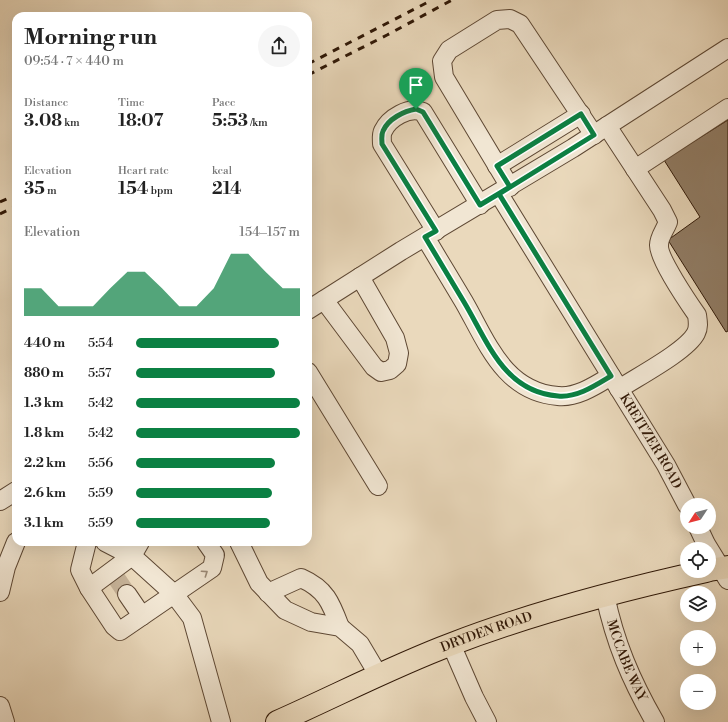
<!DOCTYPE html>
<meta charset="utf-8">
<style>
:root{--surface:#fff;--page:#f6f6f6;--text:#222;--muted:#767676;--accent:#0b8043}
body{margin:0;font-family:"Libre Bodoni",serif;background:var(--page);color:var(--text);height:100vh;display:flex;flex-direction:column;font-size:15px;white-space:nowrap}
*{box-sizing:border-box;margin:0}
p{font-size:13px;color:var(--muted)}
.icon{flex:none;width:22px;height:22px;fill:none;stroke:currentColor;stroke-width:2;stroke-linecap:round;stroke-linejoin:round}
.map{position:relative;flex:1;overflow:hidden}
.drawer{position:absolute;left:12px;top:12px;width:300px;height:534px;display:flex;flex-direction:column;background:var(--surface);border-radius:12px;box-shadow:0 4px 16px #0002}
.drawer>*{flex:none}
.needle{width:26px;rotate:234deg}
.tools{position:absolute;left:680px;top:498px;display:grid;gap:8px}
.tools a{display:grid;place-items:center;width:36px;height:36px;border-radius:50%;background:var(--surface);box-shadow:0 4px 16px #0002;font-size:20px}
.pin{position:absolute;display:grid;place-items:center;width:34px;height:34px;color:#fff;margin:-41px -17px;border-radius:50% 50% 50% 0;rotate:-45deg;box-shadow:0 0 4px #0007}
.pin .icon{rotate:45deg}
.round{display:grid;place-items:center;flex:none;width:42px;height:42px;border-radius:21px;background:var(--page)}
.headline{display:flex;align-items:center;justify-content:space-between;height:68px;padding:0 12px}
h1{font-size:22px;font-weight:700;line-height:30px}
.stats{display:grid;grid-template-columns:repeat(3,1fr);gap:6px;height:68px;padding:4px 12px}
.stats div{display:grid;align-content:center}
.stats b{font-size:17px;font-weight:700}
.stats small{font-size:11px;font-weight:400}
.stats p{font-size:11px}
.chart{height:112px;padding:8px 12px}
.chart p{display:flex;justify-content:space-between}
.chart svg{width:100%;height:72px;margin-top:4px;fill:var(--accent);opacity:.7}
ul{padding:0 12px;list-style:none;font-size:13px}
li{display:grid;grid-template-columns:64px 48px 1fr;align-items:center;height:30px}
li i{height:10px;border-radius:5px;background:var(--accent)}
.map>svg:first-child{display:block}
.building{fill:#907c65;stroke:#2f1706}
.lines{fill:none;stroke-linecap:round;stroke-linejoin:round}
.minor-tunnel{stroke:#c5b298;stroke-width:18;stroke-dasharray:18 9;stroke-linecap:butt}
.minor-casing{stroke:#5e4834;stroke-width:20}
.major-casing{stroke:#2f1706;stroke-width:24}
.minor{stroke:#f1e6d3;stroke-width:18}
.major{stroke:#ead9bc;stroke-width:22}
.rail{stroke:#2f1706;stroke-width:3;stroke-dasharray:7 7;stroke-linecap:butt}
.oneway{stroke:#9a8977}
.route-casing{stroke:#fff;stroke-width:8}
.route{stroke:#0b8043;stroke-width:5}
.labels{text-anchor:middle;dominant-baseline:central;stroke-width:3;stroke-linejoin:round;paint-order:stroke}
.street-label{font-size:13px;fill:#2f1706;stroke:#f1e6d3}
</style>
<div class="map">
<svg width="728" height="722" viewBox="0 0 728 722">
<rect width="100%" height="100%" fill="#ead9bc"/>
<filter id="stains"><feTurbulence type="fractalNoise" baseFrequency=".005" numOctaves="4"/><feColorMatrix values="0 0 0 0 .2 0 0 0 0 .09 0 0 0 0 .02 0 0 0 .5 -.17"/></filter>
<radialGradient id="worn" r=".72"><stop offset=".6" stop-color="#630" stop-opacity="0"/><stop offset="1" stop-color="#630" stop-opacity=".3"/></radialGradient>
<polygon class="building" points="728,120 728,331 726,332 668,240 700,217 664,160"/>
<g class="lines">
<polyline class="minor-tunnel" points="117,579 127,594"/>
<defs>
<g id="minor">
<path d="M 607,126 L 662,210 L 668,222 C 665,230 659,237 659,245 C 658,258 688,302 697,315 C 698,322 699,327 696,333 C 687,351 637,377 619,389"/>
<polyline points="497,166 581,114"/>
<polyline points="635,169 728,108"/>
<polyline points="510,187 444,77 442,61 449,50 497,20 510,19 520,24 594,135"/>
<path id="s1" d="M 499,194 L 666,465 L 687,505"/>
<path d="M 436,231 L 382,144 C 382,140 381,135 383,131 C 389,118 409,106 423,112 L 480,205"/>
<path d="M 425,237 C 438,259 451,280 464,302 C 487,342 504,392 558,396 C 577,398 596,385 611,376"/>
<polyline points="324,300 374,367 381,372 390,370 397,364 399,353 395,338 360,277"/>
<polyline points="308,310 401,251 573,148 728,48"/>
<polyline points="308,372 378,486"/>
<polyline points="0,501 16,491"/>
<polyline points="698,527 706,544 728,580"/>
<polyline points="87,542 80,570 89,588 114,626 120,631 212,568 215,555 206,542"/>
<polyline points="140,542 132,556 174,594 192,618 221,722"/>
<polyline points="239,542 259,583 285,610 311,622 340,627 360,644 379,676"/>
<polyline points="89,588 132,556 105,542"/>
<polyline points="0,592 6,567 16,542"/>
<path d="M 268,593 L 301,578 C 326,589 331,603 340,627"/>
<polyline points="127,594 142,616"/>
<path id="s2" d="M 605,595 C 615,643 631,680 655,722"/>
<polyline points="451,644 474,697 487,722"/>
<polyline points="0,706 5,722"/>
</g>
<g id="major">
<polyline points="709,570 728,567"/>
<path id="s3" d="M 277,722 C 336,696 393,666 452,644 C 535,612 620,590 706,571"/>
</g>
</defs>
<use href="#minor" class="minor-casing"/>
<use href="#major" class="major-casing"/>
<use href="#minor" class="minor"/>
<use href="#major" class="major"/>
<g class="rail">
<polyline points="308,64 432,0"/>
<polyline points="308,75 387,35 452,0"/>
<polyline points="0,202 16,195"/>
<polyline points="0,214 16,206"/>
</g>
</g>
<defs><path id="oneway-chevron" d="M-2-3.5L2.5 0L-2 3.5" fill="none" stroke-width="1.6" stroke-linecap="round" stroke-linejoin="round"/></defs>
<use class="oneway" href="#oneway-chevron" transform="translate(205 573) rotate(-34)"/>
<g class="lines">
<defs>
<path id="route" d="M 416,109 C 404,111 388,119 383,131 C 381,135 382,140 382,144 L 436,231 L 425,237 C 438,259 451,280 464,302 C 488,342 504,392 558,396 C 577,398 596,385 611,376 L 499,194 L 594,135 L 581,114 L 497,166 L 510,187 L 480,205 L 423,112 L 416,109"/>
</defs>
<use href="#route" class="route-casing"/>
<use href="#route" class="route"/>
</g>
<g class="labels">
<g class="street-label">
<text stroke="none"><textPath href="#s1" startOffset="290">KREITZER ROAD</textPath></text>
<text stroke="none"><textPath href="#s3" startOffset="228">DRYDEN ROAD</textPath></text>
<text stroke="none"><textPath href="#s2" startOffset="69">MCCABE WAY</textPath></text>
</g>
</g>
<rect width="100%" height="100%" filter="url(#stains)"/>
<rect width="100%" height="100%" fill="url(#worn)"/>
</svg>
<div class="tools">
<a><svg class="needle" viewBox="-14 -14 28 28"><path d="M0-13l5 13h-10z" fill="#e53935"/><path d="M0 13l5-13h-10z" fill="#767676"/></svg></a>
<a><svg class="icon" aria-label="locate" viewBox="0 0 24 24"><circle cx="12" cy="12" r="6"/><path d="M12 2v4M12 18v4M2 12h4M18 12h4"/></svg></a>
<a><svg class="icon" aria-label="layers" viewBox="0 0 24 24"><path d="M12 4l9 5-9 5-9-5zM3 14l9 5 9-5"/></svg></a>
<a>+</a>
<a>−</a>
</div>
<div class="pin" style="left:416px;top:109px;background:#1e9e55"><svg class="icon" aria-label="arrive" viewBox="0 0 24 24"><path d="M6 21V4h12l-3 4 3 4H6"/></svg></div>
<section class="drawer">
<div class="headline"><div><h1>Morning run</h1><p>09:54 · 7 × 440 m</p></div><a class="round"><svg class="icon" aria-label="share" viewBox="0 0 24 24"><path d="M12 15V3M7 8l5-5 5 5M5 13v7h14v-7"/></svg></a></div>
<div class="stats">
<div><p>Distance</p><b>3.08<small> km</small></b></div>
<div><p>Time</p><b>18:07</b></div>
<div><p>Pace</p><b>5:53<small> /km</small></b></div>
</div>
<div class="stats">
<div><p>Elevation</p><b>35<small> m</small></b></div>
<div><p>Heart rate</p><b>154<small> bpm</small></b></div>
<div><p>kcal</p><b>214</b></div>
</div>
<div class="chart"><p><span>Elevation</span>154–157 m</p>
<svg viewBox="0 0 160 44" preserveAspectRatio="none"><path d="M0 44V27L10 27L20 38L30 38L40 38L50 27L60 17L70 17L80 27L90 38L100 38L110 27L120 6L130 6L140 17L150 27L160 27V44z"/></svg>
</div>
<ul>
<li><b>440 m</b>5:54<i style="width:87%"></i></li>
<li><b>880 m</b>5:57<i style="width:85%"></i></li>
<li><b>1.3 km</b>5:42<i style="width:100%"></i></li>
<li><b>1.8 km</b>5:42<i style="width:100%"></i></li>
<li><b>2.2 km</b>5:56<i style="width:85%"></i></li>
<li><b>2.6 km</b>5:59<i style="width:83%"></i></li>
<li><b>3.1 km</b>5:59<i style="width:82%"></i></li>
</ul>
</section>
</div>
